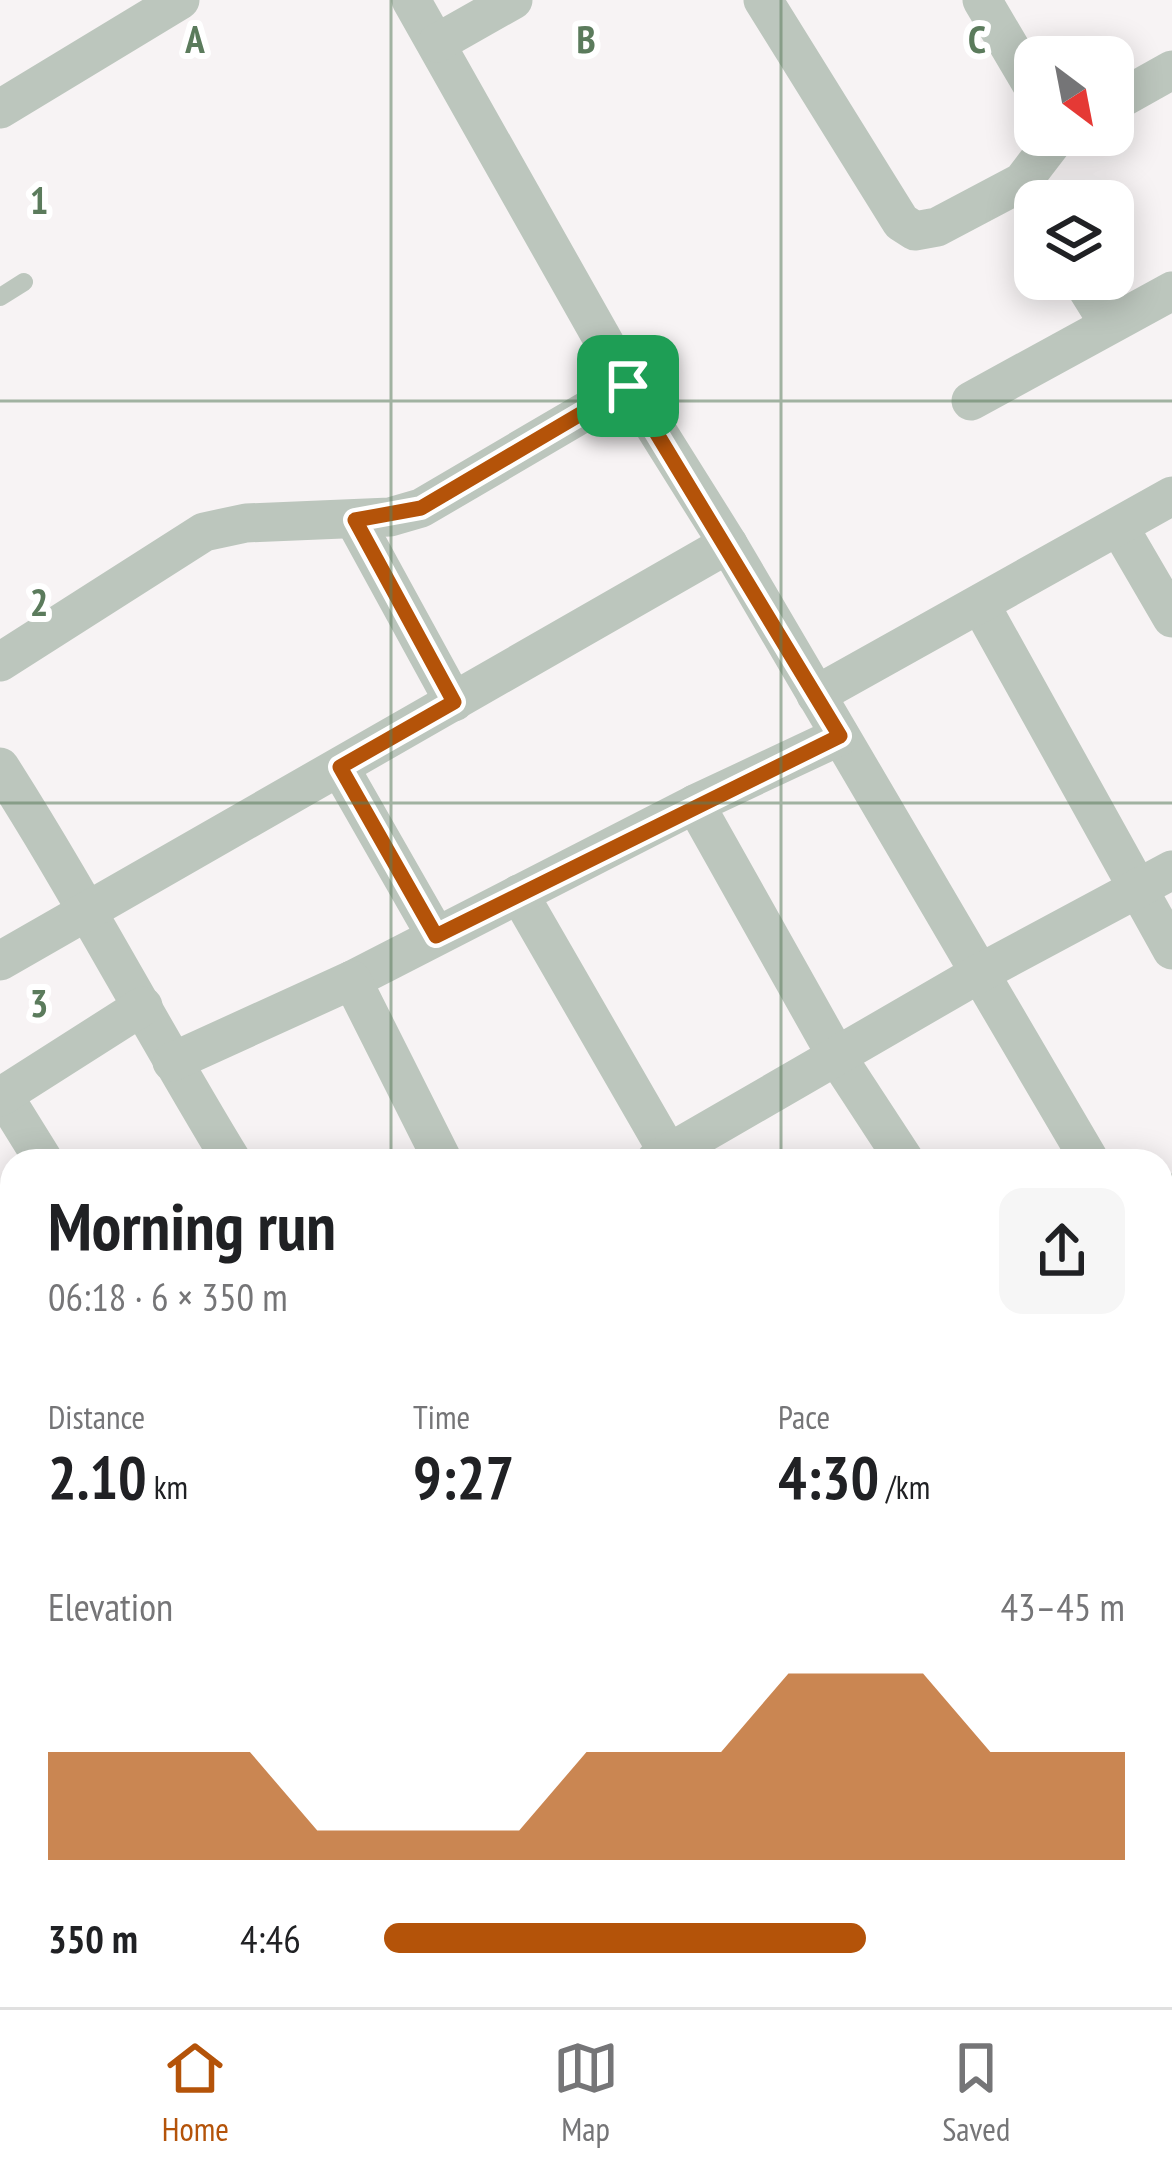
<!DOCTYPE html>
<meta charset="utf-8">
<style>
:root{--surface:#fff;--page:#f6f6f6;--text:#202124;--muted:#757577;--line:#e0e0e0;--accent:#b45309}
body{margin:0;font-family:"PT Sans Narrow",sans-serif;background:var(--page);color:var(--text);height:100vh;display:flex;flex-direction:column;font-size:45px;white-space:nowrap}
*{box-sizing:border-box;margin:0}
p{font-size:39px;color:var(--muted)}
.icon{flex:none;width:66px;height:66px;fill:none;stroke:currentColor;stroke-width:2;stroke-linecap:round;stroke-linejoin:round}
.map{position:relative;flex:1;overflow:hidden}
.sheet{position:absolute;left:0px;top:1149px;width:1173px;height:858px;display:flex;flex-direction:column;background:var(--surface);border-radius:36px 36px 0 0;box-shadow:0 6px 30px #0003}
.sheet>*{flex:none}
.needle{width:78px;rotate:148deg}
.tools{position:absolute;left:1014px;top:36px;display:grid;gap:24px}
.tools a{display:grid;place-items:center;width:120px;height:120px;border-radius:24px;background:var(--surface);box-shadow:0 6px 30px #0003;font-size:60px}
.pin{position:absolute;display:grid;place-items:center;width:102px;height:102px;color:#fff;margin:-51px;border-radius:24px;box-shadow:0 6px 18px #0006}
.round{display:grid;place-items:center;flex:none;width:126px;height:126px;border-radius:24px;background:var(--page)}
.headline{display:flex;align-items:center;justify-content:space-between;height:204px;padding:0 48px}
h1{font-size:66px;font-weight:700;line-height:90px}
.figures{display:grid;grid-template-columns:repeat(3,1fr);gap:18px;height:204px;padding:12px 48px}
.figures div{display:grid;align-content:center}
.figures b{font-size:60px;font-weight:700}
.figures small{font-size:33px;font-weight:400}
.figures p{font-size:33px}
.chart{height:336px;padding:24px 48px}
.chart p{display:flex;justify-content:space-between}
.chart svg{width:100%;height:216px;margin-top:12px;fill:var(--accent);opacity:.7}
ul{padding:0 48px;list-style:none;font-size:39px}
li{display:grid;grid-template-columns:192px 144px 1fr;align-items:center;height:90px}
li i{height:30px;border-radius:15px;background:var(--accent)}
.menu{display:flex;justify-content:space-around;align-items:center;height:168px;border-top:3px solid var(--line);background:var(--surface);font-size:33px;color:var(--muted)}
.menu a{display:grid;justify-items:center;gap:6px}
.menu .active{color:var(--accent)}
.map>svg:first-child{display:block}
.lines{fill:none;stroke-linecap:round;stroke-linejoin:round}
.service{stroke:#bcc6bd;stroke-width:18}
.minor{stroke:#bcc6bd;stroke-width:39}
.route-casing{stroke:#fff;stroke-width:24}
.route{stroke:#b45309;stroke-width:15}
.grid{fill:none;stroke:#5b7b5c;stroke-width:3;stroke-opacity:0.55}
.grid-label{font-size:39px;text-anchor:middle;font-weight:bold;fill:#5b7b5c;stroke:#fff;stroke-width:12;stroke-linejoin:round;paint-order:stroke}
</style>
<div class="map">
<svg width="1172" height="2007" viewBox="0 0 1172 2007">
<rect width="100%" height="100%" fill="#f7f3f4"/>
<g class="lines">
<polyline class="service" points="0,297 24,282"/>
<g class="minor">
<polyline points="411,0 629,386 728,544 1090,1161"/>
<polyline points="763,0 901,222 915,231 937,227 1022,182 1058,135"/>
<polyline points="982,0 1035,90"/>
<polyline points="437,43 513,0"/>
<polyline points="1113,103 1172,70"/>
<polyline points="0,109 180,0"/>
<polyline points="1081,279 1109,324"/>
<polyline points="971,401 1172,291"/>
<polyline points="355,521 454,702"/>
<polyline points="1119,527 1172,618"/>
<polyline points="981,606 1172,950"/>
<polyline points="0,662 204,532 246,523 390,517 421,508 629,386"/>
<polyline points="816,695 1172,496"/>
<polyline points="840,736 695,804 837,1057 905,1161"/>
<path d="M 0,767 C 83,897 152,1030 232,1161"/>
<polyline points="340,768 436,936"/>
<polyline points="519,894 673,1161"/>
<polyline points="0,961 728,544"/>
<polyline points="352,980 695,804"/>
<polyline points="172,1062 352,980 443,1161"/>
<polyline points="3,1095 44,1161"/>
<polyline points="0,1097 143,1006"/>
<polyline points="655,1161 980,973 1172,870"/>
<polyline points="1161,1200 1172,1193"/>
<polyline points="1161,1286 1172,1306"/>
<polyline points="0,1388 12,1407"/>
<polyline points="1161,1419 1172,1413"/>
<polyline points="0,1448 12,1442"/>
<polyline points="1161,1634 1172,1653"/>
<polyline points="0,1734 12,1756"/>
<polyline points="152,1995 159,2007"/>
<polyline points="319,1995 326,2007"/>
<polyline points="709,1995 716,2007"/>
<polyline points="1158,1995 1165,2007"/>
<polyline points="211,2007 228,1995"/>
<polyline points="1097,2007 1116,1995"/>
</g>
</g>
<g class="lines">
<defs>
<polygon id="route" points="628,386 840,736 436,936 340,767 454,702 355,520 421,508"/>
</defs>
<use href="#route" class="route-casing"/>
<use href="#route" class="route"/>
</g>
<path class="grid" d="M 391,0 L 391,1161M 781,0 L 781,1161M 0,401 L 1172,401M 0,803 L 1172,803M 0,1204 L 12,1204M 1161,1204 L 1172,1204M 0,1606 L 12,1606M 1161,1606 L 1172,1606M 391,1995 L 391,2007M 781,1995 L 781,2007"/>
<g class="grid-label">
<text x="195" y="53">A</text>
<text x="586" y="53">B</text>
<text x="977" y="53">C</text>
<text x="39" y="214">1</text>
<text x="39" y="616">2</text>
<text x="39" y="1017">3</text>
</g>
</svg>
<div class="tools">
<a><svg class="needle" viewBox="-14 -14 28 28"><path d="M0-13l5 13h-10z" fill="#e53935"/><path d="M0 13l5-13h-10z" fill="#757577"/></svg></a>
<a><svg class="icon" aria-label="layers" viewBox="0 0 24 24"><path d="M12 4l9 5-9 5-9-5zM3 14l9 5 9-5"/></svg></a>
</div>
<div class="pin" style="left:628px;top:386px;background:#1e9e55"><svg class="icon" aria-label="arrive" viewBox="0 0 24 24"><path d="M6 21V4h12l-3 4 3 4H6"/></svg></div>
<section class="sheet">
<div class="headline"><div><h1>Morning run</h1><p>06:18 · 6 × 350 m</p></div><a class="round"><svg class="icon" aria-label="share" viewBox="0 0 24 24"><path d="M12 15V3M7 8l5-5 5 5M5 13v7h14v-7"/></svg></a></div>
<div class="figures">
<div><p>Distance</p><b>2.10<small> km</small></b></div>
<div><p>Time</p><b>9:27</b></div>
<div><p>Pace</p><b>4:30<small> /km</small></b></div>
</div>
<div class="chart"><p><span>Elevation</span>43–45 m</p>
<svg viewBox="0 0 160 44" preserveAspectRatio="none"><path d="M0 44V22L10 22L20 22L30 22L40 38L50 38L60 38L70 38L80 22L90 22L100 22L110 6L120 6L130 6L140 22L150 22L160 22V44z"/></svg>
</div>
<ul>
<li><b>350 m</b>4:46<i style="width:65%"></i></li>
</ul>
</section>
</div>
<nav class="menu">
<a class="active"><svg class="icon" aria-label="home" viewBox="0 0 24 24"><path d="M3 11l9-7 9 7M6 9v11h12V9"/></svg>Home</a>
<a><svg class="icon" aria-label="map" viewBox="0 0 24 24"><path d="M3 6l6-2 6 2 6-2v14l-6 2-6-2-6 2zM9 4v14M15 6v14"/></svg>Map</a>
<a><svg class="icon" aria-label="saved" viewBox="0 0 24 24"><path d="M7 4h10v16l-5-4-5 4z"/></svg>Saved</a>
</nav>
